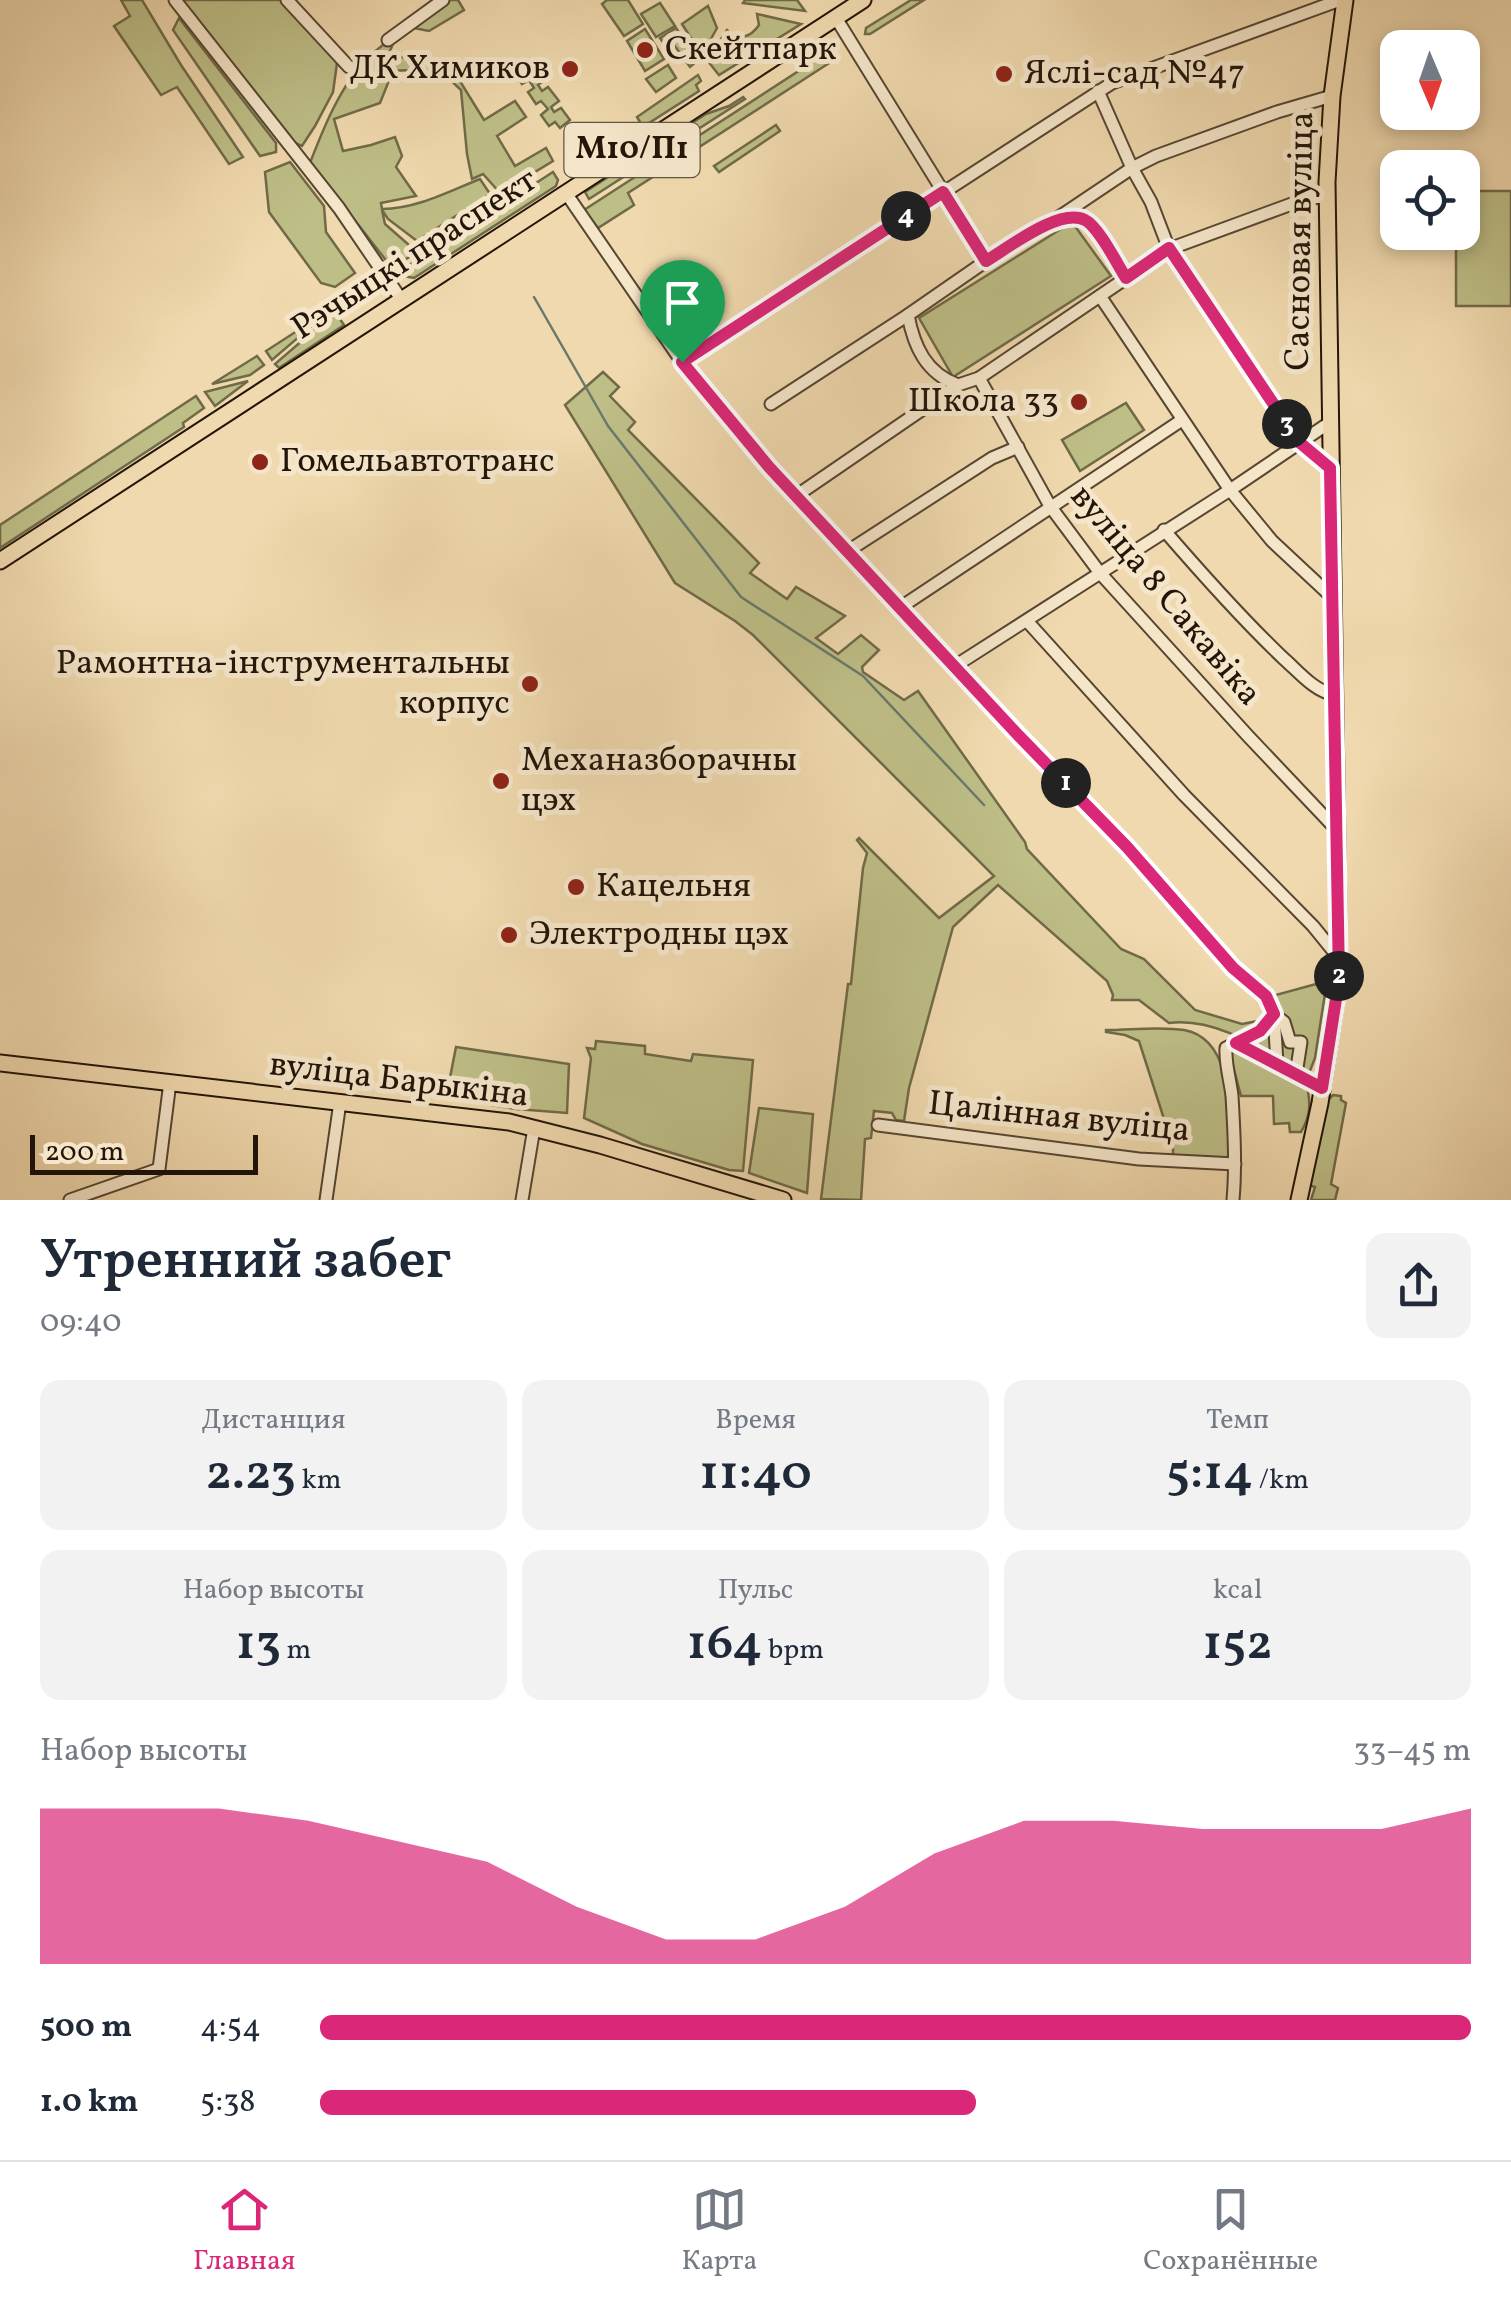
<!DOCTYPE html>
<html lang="ru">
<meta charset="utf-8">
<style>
:root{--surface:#fff;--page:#f2f2f3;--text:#1f2937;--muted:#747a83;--line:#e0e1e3;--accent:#db2777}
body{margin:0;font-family:Vollkorn,serif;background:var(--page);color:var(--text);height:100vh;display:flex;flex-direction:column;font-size:38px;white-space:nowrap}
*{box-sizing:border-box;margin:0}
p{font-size:32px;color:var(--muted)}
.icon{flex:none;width:55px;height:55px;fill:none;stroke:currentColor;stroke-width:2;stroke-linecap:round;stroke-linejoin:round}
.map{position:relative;height:1200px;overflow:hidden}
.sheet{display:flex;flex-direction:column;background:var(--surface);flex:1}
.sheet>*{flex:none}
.needle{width:65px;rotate:178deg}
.tools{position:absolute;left:1380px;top:30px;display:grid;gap:20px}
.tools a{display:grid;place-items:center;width:100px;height:100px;border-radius:20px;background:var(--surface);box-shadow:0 5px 15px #0003;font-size:50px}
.scale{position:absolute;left:30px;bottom:25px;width:228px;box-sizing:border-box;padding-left:10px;border:5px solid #231509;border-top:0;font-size:28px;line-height:35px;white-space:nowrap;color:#231509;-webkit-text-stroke:8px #f5e6ca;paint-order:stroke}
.pin{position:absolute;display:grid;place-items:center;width:85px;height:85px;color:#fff;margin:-102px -42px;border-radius:50% 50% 50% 0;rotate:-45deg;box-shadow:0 0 10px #0007}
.pin .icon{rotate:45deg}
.km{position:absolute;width:50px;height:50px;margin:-25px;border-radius:50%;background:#222;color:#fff;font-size:28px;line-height:50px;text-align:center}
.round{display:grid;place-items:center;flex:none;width:105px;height:105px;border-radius:20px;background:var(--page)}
.overview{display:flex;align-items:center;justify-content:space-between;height:170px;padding:0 40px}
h1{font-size:55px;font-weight:600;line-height:75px}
.metrics{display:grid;grid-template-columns:repeat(3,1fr);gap:15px;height:170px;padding:10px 40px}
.metrics div{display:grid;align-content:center;border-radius:20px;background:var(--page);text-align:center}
.metrics b{font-size:50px;font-weight:600}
.metrics small{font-size:28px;font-weight:400}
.metrics p{font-size:28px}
.chart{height:280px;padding:20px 40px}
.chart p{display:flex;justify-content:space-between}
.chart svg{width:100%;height:180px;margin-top:10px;fill:var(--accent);opacity:.7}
ul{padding:0 40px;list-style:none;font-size:32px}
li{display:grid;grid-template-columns:160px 120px 1fr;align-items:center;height:75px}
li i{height:25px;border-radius:12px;background:var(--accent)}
.menu{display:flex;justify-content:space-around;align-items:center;height:140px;border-top:2px solid var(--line);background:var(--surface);font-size:28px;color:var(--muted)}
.menu a{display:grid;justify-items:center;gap:5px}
.menu .active{color:var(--accent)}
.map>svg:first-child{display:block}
.green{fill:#bebe87;stroke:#706a48;stroke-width:2.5}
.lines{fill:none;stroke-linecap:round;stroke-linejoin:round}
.stream{stroke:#6a786c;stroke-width:2.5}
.minor-casing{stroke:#564632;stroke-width:15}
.major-casing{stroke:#231509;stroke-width:19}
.minor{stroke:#f5e6ca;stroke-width:11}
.major{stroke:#f0d9ae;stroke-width:15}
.route-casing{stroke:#fff;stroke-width:20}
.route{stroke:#db2777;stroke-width:12}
.poi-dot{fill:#8f2418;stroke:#f5e6ca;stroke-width:4}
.labels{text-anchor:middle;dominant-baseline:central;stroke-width:10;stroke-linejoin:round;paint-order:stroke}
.shield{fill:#f5e6ca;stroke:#625443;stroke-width:2.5}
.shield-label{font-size:32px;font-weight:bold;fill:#231509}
.poi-label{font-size:35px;fill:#231509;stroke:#f5e6ca;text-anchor:start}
.street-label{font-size:35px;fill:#231509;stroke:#f5e6ca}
</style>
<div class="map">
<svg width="1511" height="1200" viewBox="0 0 1511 1200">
<rect width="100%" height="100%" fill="#f0d9ae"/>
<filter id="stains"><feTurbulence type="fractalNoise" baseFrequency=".002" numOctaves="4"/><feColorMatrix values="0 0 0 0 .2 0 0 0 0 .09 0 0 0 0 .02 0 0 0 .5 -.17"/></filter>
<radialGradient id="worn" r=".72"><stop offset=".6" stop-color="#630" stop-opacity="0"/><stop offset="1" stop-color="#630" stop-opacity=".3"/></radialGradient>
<g class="green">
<polygon points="121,0 142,0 181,65 243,157 229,164 177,87 161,95 114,26 130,16"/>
<polygon points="182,0 287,0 338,56 333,92 315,126 302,146 295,143"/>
<path d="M 450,0 L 458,0 L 464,10 L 429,31 L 414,28 L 393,43 L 389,54 L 433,65 L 458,78 L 484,120 L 515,101 L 526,117 L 497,136 L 515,166 L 546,148 L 553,161 L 500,193 L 483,174 L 472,179 L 467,154 L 461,90 L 439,69 L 389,71 L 388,83 L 380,103 L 334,119 L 343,151 L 371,145 L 395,137 L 402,156 L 396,167 L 416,196 L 381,203 L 382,209 C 416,209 450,191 480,179 L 490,194 L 417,241 L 388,219 L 382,210 L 385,224 L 417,252 L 392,268 L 310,163 C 325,124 344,76 378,49 C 400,31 426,16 450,0 Z"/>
<polygon points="607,0 628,0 643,24 624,36 602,4"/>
<polygon points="745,0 797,0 805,11 743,3"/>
<polygon points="911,0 924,0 870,34 865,34 866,28"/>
<polygon points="660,3 675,26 656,37 641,14"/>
<polygon points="708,6 717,28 702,55 682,24"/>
<path d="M 757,14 L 801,24 L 719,75 L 707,60 L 727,30 C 738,42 751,37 759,25 Z"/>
<polygon points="179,18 276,143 276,152 260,156 173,30"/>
<polygon points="676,28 698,60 690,67 674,45 667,48 660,38"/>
<polygon points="645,29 664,59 645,71 627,41"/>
<polygon points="831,50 837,58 628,193 634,205 598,228 584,210"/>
<polygon points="527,65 531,71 535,69 543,81 538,85 542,91 548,87 559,101 551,107 554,112 561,108 570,120 560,128 555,122 549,126 541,115 548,109 541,101 536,104 528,92 534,88 529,80 522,84 515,73"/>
<polygon points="668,65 676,78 656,92 646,79"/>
<polygon points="698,75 701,81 696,85 699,91 638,130 634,125 640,122 637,117"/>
<polygon points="743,97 745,99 589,199 585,192 706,114 729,106"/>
<polygon points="776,125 780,131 719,172 714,166"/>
<polygon points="290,162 324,206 326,232 355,273 335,287 321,283 269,212 265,172"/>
<polygon points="553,172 558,180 556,186 414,278 404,276 400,271"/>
<polygon points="1463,191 1511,191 1511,306 1456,306 1456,233 1462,232"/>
<polygon points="1072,222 1111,276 953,377 919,318"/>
<polygon points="333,309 344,325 279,368 275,364 318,327 321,320 319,317"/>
<polygon points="314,320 314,324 272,360 266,351"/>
<polygon points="257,356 264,365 250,375 212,384"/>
<path d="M 603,372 L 619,387 L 610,396 L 635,422 L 628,430 L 759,563 L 750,573 L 787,599 L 796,587 L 845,616 L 816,638 L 838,654 L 861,635 L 879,650 L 862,667 L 863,672 L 904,700 L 918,691 L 1025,842 L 1027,849 L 1121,949 L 1144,959 L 1195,1010 L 1242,1024 L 1263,1020 L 1276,1008 L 1272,996 L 1327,981 L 1315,1058 L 1308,1076 C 1266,1053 1220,1017 1169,1023 L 1139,1000 L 1112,1000 L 1113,995 L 1107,981 L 998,885 L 953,927 L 909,1088 L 904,1121 L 896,1120 L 892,1113 L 874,1111 L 871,1138 L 865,1139 L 861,1200 L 821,1199 L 848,984 L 851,984 L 863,868 L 867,853 L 857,840 L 859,838 L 939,918 L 994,876 L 753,635 L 735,621 L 675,583 L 565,405 Z"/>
<polygon points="248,381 215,406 205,392"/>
<polygon points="196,396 204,408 183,423 184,427 0,548 0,525"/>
<polygon points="1126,403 1144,430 1080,471 1062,440"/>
<path d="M 1106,1030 C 1130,1030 1161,1026 1184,1030 C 1236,1039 1229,1120 1231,1159 L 1173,1156 L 1173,1147 L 1139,1041 L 1125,1035 L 1106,1032 Z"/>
<polygon points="596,1041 645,1046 645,1054 691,1061 693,1054 753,1060 743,1171 729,1170 642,1144 584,1118 591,1058 587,1048 595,1049"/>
<polygon points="456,1047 569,1064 567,1113 516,1109 446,1098"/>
<path d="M 1237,1047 L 1306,1083 C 1311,1102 1311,1115 1301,1132 L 1290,1132 L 1289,1123 L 1274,1124 L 1273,1096 L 1241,1096 L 1229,1051 Z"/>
<polygon points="1333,1095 1341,1096 1341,1100 1346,1103 1331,1184 1338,1188 1335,1200 1311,1200 1315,1187 1309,1185 1328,1100"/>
<polygon points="759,1108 813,1114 807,1193 749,1173"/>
</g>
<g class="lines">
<polyline class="stream" points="534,297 608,426 741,597 863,676 984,805"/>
<defs>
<g id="minor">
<polyline points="175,0 339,208 401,299"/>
<polyline points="287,0 349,67"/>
<polyline points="836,18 986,261"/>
<polyline points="388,40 443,0"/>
<polyline points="1098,91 1132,168 1151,202 1169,249 1299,442 1330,468"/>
<polyline points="566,193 682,362 769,467 1018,735 1127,847 1233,968 1266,996 1274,1014 1277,1063"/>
<path d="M 1056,219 C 1064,219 1073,217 1081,219 C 1098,225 1116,262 1126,278"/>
<polyline points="1100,296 1230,490 1272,541 1332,597"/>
<path d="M 908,315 C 914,347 926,373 958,385"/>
<polyline points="682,362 1112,83 1340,0"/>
<polyline points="979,378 1050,506 1100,573 1248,736 1337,830"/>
<polyline points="771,404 908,315 986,261 1056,219 1132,168 1156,156 1277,112 1332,96"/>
<polyline points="796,496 958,385 979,378 1169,249 1308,198 1327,197"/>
<path d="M 1164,530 C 1202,574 1241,618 1283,658 C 1299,672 1313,690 1334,695"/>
<polyline points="848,551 992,458 1018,447"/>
<polyline points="901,607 1182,420"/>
<polyline points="1027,621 1184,795 1313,926 1339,958"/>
<polyline points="955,666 1230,490 1329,423"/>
<polyline points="1236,1043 1260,1031 1274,1014 1284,1022 1290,1042 1301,1042 1296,1074"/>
<polyline points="878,1125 1139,1159 1235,1164"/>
<polyline points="70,1200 159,1169 170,1082"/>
<polyline points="326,1200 340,1102"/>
<polyline points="522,1200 534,1128"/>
<path d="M 1233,1200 C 1236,1166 1234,1130 1232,1096 C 1230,1079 1225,1064 1226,1048 L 1236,1043 L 1321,1088"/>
</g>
<g id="major">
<polyline points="0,561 863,0"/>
<polyline points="0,1063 509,1122 600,1145 783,1200"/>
<polyline points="1299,1200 1320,1103 1339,980 1327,182 1332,96 1345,0"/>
</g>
</defs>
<use href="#minor" class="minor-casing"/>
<use href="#major" class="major-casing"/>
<use href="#minor" class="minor"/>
<use href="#major" class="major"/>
</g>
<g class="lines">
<defs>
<path id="route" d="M 943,192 L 986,261 C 1008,248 1060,207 1085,220 C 1099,227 1117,264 1126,278 L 1169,248 L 1299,442 L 1330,468 L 1339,980 L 1322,1088 L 1236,1043 L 1260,1031 L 1274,1014 L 1266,996 L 1233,968 L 1127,847 L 1018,735 L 769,467 L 682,362 Z"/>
</defs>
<use href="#route" class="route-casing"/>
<use href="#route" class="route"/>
</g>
<g class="poi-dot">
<circle cx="645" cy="50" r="10"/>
<circle cx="570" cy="69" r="10"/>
<circle cx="1004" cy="74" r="10"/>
<circle cx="1079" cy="402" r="10"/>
<circle cx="260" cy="462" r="10"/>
<circle cx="530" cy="684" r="10"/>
<circle cx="501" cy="781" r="10"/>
<circle cx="576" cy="887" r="10"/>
<circle cx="509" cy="935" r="10"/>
</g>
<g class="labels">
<rect class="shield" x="564.5" y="123" width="135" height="54" rx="8"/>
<g class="shield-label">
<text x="632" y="150">М10/П1</text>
</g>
<g class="poi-label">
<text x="665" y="50">Скейтпарк</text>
<text x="550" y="69" text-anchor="end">ДК Химиков</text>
<text x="1024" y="74">Яслі-сад №47</text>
<text x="1059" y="402" text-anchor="end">Школа 33</text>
<text x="280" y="462">Гомельавтотранс</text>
<text x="510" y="664" text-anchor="end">Рамонтна-інструментальны<tspan x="510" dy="40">корпус</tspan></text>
<text x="521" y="761">Механазборачны<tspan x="521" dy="40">цэх</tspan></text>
<text x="596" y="887">Кацельня</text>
<text x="529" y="935">Электродны цэх</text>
</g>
<g class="street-label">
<text transform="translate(1301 241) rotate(-89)">Сасновая вуліца</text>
<text transform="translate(415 255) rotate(-33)">Рэчыцкі праспект</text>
<text transform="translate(1165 596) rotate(50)">вуліца 8 Сакавіка</text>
<text transform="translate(399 1081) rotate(7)">вуліца Барыкіна</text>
<text transform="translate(1059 1118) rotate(6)">Цалінная вуліца</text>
</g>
</g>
<rect width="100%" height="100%" filter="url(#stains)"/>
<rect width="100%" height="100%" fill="url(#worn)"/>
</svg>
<div class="tools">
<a><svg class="needle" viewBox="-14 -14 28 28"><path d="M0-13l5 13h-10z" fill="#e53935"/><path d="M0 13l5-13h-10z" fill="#747a83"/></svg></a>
<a><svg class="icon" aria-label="locate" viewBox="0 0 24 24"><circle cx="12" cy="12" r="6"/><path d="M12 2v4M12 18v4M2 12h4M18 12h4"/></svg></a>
</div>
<div class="scale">200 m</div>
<div class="pin" style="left:682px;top:362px;background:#1e9e55"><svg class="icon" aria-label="arrive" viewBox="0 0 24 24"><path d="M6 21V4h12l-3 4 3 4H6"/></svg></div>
<b class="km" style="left:1066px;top:783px">1</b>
<b class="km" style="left:1339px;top:976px">2</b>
<b class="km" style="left:1287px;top:424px">3</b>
<b class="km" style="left:906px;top:216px">4</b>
</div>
<section class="sheet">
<div class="overview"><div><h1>Утренний забег</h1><p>09:40</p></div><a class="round"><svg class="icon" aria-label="share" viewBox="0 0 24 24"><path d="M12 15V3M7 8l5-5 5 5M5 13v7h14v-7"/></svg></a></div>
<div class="metrics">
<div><p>Дистанция</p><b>2.23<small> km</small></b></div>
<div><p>Время</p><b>11:40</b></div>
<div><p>Темп</p><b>5:14<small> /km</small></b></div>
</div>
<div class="metrics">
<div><p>Набор высоты</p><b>13<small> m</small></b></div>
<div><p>Пульс</p><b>164<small> bpm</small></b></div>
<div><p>kcal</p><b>152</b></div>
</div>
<div class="chart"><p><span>Набор высоты</span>33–45 m</p>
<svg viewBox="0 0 160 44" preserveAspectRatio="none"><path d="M0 44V6L10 6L20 6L30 9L40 14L50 19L60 30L70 38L80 38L90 30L100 17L110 9L120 9L130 11L140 11L150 11L160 6V44z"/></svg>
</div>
<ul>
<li><b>500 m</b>4:54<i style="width:100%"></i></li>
<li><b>1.0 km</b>5:38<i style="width:57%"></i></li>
</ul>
</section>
<nav class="menu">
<a class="active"><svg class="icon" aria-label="home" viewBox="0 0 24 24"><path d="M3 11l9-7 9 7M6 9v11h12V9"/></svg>Главная</a>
<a><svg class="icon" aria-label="map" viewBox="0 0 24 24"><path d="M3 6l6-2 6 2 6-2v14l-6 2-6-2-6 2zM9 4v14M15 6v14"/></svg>Карта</a>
<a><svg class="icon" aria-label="saved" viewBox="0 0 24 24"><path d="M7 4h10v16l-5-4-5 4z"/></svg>Сохранённые</a>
</nav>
